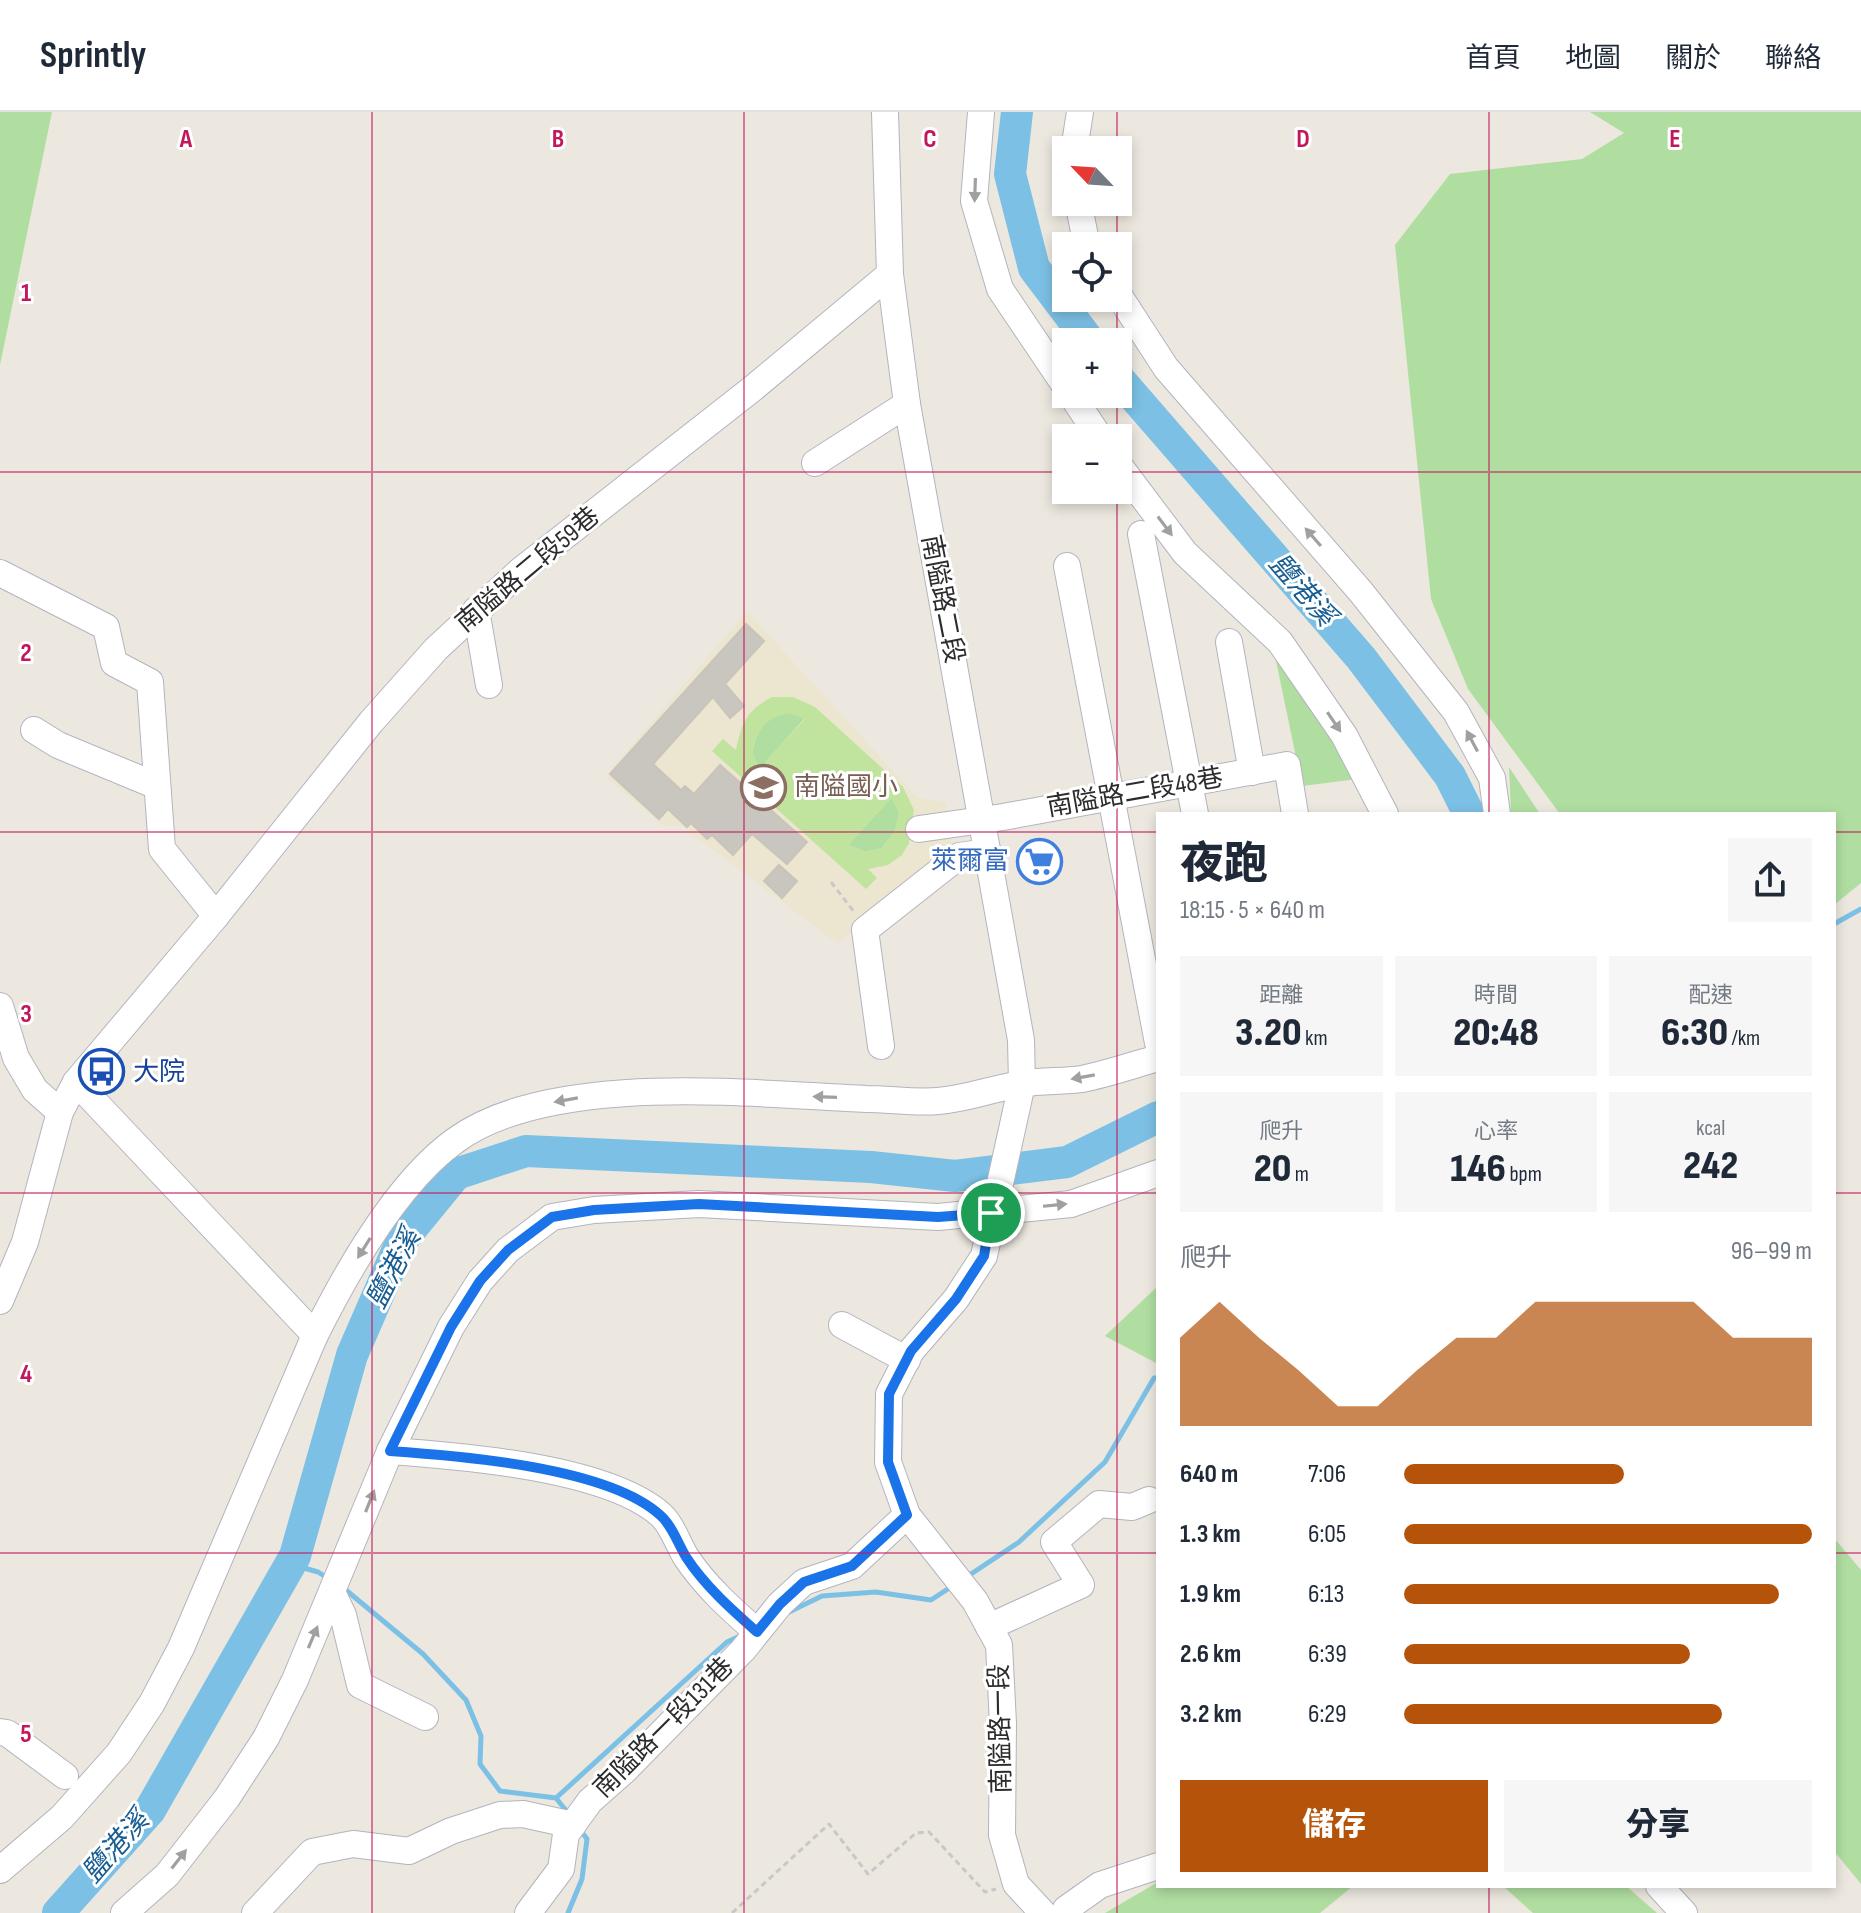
<!DOCTYPE html>
<html lang="zh-TW">
<meta charset="utf-8">
<style>
:root{--surface:#fff;--page:#f6f6f7;--text:#1f2937;--muted:#747a83;--line:#e0e1e3;--accent:#b45309}
body{margin:0;font-family:"Sofia Sans Condensed","Noto Sans TC",sans-serif;background:var(--page);color:var(--text);height:100vh;display:flex;flex-direction:column;font-size:30px;white-space:nowrap}
*{box-sizing:border-box;margin:0}
p{font-size:26px;color:var(--muted)}
.icon{flex:none;width:44px;height:44px;fill:none;stroke:currentColor;stroke-width:2;stroke-linecap:round;stroke-linejoin:round}
.map{position:relative;flex:1;overflow:hidden}
.sheet{position:absolute;left:1156px;top:700px;width:680px;height:1076px;display:flex;flex-direction:column;background:var(--surface);border-radius:0px;box-shadow:0 4px 12px #0003}
.sheet>*{flex:none}
.needle{width:52px;rotate:295deg}
.controls{position:absolute;left:1052px;top:24px;display:grid;gap:16px}
.controls a{display:grid;place-items:center;width:80px;height:80px;border-radius:0px;background:var(--surface);box-shadow:0 4px 12px #0003;font-size:40px}
.pin{position:absolute;display:grid;place-items:center;width:68px;height:68px;color:#fff;margin:-34px;border:4px solid #fff;border-radius:50%;box-shadow:0 2px 8px #0007}
.round{display:grid;place-items:center;flex:none;width:84px;height:84px;border-radius:0px;background:var(--page)}
.headline{display:flex;align-items:center;justify-content:space-between;height:136px;padding:0 24px}
h1{font-size:44px;font-weight:800;line-height:60px}
.figures{display:grid;grid-template-columns:repeat(3,1fr);gap:12px;height:136px;padding:8px 24px}
.figures div{display:grid;align-content:center;border-radius:0px;background:var(--page);text-align:center}
.figures b{font-size:40px;font-weight:800}
.figures small{font-size:22px;font-weight:400}
.figures p{font-size:22px}
.chart{height:224px;padding:16px 24px}
.chart p{display:flex;justify-content:space-between}
.chart svg{width:100%;height:144px;margin-top:8px;fill:var(--accent);opacity:.7}
.primary-button{display:flex;gap:16px;margin-top:auto;padding:16px 24px}
.primary-button a{flex:1;height:92px;border-radius:0px;background:var(--accent);color:#fff;font-size:32px;font-weight:800;line-height:92px;text-align:center}
.primary-button a+a{background:var(--page);color:var(--text)}
ul{padding:0 24px;list-style:none;font-size:26px}
li{display:grid;grid-template-columns:128px 96px 1fr;align-items:center;height:60px}
li i{height:20px;border-radius:10px;background:var(--accent)}
header{display:flex;align-items:center;gap:48px;box-sizing:border-box;height:112px;padding:0 40px;background:var(--surface);border-bottom:2px solid var(--line)}
header strong{font-size:38px}
nav{display:flex;gap:44px;margin-inline-start:auto;font-size:28px}
.map>svg:first-child{display:block}
.education{fill:#ece6d1}
.green{fill:#b0dea1}
.pitch{fill:#c0e49e;fill-rule:evenodd}
.lines{fill:none;stroke-linecap:round;stroke-linejoin:round}
.stream{stroke:#7cc0e5;stroke-width:5}
.river{stroke:#7cc0e5;stroke-width:32}
.building{fill:#c8c6be;stroke:#c8c4b9;stroke-width:2}
.minor-casing{stroke:#b3b4be;stroke-width:28}
.path{stroke:#c8c8c8;stroke-width:3;stroke-dasharray:6 4;stroke-linecap:butt}
.minor{stroke:#fff;stroke-width:26}
.oneway{fill:#a0a0a0}
.route-casing{stroke:#fff;stroke-width:16}
.route{stroke:#1a73e8;stroke-width:10}
.grid{fill:none;stroke:#c2185b;stroke-width:2;stroke-opacity:0.55}
.labels{text-anchor:middle;dominant-baseline:central;stroke-width:6;stroke-linejoin:round;paint-order:stroke}
.street-label{font-size:26px;fill:#2c2c2c;stroke:#fff}
.education-label{font-size:26px;fill:#785e54;stroke:#fff;text-anchor:start}
.shop-label{font-size:26px;fill:#366cbe;stroke:#fff;text-anchor:end}
.transit-label{font-size:26px;fill:#164399;stroke:#fff;text-anchor:start}
.water-label{font-size:28px;font-style:italic;fill:#195e93;stroke:#fff}
.grid-label{font-size:26px;text-anchor:middle;font-weight:bold;fill:#c2185b;stroke:#fff;stroke-width:6;stroke-linejoin:round;paint-order:stroke}
</style>
<header>
<strong>Sprintly</strong>
<nav><a>首頁</a><a>地圖</a><a>關於</a><a>聯絡</a></nav>
</header>
<div class="map">
<svg width="1861" height="1801" viewBox="0 0 1861 1801">
<rect width="100%" height="100%" fill="#ece8df"/>
<polygon class="education" points="747,499 918,686 946,690 952,732 838,832 681,714 663,714 605,664"/>
<g class="green">
<polygon points="0,0 52,0 0,253"/>
<polygon points="1590,0 1861,0 1861,771 1834,793 1834,702 1560,702 1468,577 1431,487 1395,133 1450,62 1582,47 1624,21"/>
<polygon points="1275,544 1358,667 1302,674"/>
<path d="M 790,601 L 805,606 L 760,656 L 752,642 C 757,618 764,604 790,601 Z"/>
<polygon points="1509,655 1540,702 1511,702"/>
<polygon points="892,685 899,701 895,719 882,736 865,740 848,733"/>
<polygon points="1158,1174 1158,1252 1105,1224"/>
<polygon points="1834,1426 1861,1458 1861,1772 1834,1739"/>
<polygon points="1158,1770 1158,1774 1353,1774 1320,1801 1105,1801"/>
<polygon points="1503,1774 1626,1774 1657,1801 1533,1801"/>
</g>
<path class="pitch" d="M 772,585 L 793,585 L 815,595 L 903,675 L 914,698 L 909,731 L 902,743 L 888,753 L 868,757 L 877,766 L 866,777 L 712,639 L 723,627 L 736,638 C 742,610 746,599 772,585 ZM 790,601 L 805,607 L 760,655 L 752,642 C 757,618 764,604 790,601 ZM 891,686 L 899,701 L 895,719 L 882,736 L 865,740 L 848,733 Z"/>
<g class="lines">
<g class="stream">
<polyline points="1834,812 1861,797"/>
<polyline points="290,1452 318,1460 329,1467"/>
<polyline points="965,1466 1019,1430 1105,1350 1154,1266 1158,1266"/>
<polyline points="341,1474 423,1542 466,1588 481,1624 480,1652 500,1679 556,1686 568,1701"/>
<polyline points="789,1500 822,1484 876,1480 931,1488 954,1473"/>
<polyline points="556,1686 727,1530 740,1524"/>
<polyline points="568,1801 582,1767 587,1727 581,1719"/>
</g>
<g class="river">
<polyline points="1017,0 1010,62 1034,156 1090,230"/>
<polyline points="1118,266 1361,546 1450,664 1469,702"/>
<polyline points="58,1801 150,1698 295,1444 352,1243 402,1128 456,1062 526,1039 871,1055 955,1064 1067,1050 1158,1005"/>
</g>
</g>
<g class="building">
<polygon points="746,512 764,529 725,572 744,594 730,606 713,585 653,652 681,678 685,674 694,682 720,653 807,730 787,752 752,722 733,743 712,723 707,727 691,711 687,715 668,697 659,707 610,662"/>
<polygon points="779,753 797,769 782,786 764,769"/>
</g>
<g class="lines">
<defs>
<g id="minor">
<polyline points="885,0 890,162 907,292 1021,928 1022,972 984,1144 956,1187 911,1239 889,1282 888,1350 907,1403 975,1489 999,1533 1003,1612 1002,1723 1016,1772 1043,1801"/>
<polyline points="981,0 974,89 1000,177 1066,275"/>
<polyline points="1074,38 1080,0"/>
<polyline points="1078,90 1087,134"/>
<polyline points="1118,182 1166,256 1361,480 1456,600 1492,666 1497,702"/>
<polyline points="1071,282 1100,326"/>
<polyline points="815,351 907,292"/>
<polyline points="1118,352 1185,441 1280,530 1344,623 1385,702"/>
<polyline points="1141,422 1195,702"/>
<polyline points="1067,454 1158,931"/>
<polyline points="0,461 106,515 114,551 150,570 162,737 216,804"/>
<polyline points="476,498 489,573"/>
<polyline points="1229,530 1252,660"/>
<polyline points="34,618 58,633 157,674"/>
<polyline points="919,717 1003,705 1287,653 1295,702"/>
<polyline points="0,894 16,946 35,978 60,1000"/>
<polyline points="881,934 865,818 959,744 988,740"/>
<polyline points="76,970 315,1223"/>
<polyline points="0,1189 25,1130 60,1000 76,970 216,804 371,610 436,537 520,459 752,277 890,162"/>
<polyline points="842,1213 907,1248"/>
<path d="M 390,1339 C 461,1344 607,1355 661,1403 C 672,1413 678,1432 686,1445 C 705,1474 731,1497 757,1520"/>
<polyline points="332,1480 343,1503 360,1573 425,1605"/>
<polyline points="989,1515 1081,1473 1054,1430 1099,1392 1132,1395 1149,1388"/>
<polyline points="0,1620 7,1621 65,1664"/>
<path d="M 0,1758 L 62,1705 L 119,1641 L 152,1591 L 181,1536 L 315,1223 C 347,1159 397,1070 456,1028 C 552,959 751,982 866,987 C 889,987 915,991 938,989 C 966,987 994,976 1022,972 C 1041,968 1062,970 1082,967 C 1107,962 1133,953 1158,946"/>
<polyline points="1659,1774 1684,1801"/>
<polyline points="124,1801 167,1763 227,1686 266,1626 295,1568 390,1339 451,1215 480,1169 508,1138 552,1105 594,1098 699,1092 938,1105 1071,1092 1158,1061"/>
<polyline points="255,1801 312,1740 353,1732 409,1739 451,1719 500,1703 523,1702 573,1713"/>
<polyline points="528,1801 561,1757 566,1722 590,1689 624,1659 743,1538 780,1492 804,1470 852,1454 907,1403"/>
<polyline points="1064,1801 1066,1797 1100,1773 1158,1754"/>
</g>
</defs>
<use href="#minor" class="minor-casing"/>
<g class="path">
<polyline points="831,770 855,801"/>
<polyline points="732,1801 829,1712 868,1762 916,1721 929,1720 985,1780 996,1777"/>
</g>
<use href="#minor" class="minor"/>
</g>
<defs><path id="oneway-solid" d="M-6-.8H1V-3.2L6.5 0L1 3.2V.8H-6Z" transform="scale(2)"/></defs>
<g class="oneway">
<use href="#oneway-solid" transform="translate(975 78) rotate(92)"/>
<use href="#oneway-solid" transform="translate(1165 414) rotate(53)"/>
<use href="#oneway-solid" transform="translate(1313 425) rotate(-131)"/>
<use href="#oneway-solid" transform="translate(1334 610) rotate(56)"/>
<use href="#oneway-solid" transform="translate(1472 629) rotate(-118)"/>
<use href="#oneway-solid" transform="translate(1083 965) rotate(170)"/>
<use href="#oneway-solid" transform="translate(825 985) rotate(-178)"/>
<use href="#oneway-solid" transform="translate(566 988) rotate(170)"/>
<use href="#oneway-solid" transform="translate(1055 1093) rotate(-6)"/>
<use href="#oneway-solid" transform="translate(364 1136) rotate(122)"/>
<use href="#oneway-solid" transform="translate(370 1389) rotate(-68)"/>
<use href="#oneway-solid" transform="translate(313 1525) rotate(-67)"/>
<use href="#oneway-solid" transform="translate(179 1747) rotate(-52)"/>
</g>
<g class="lines">
<defs>
<path id="route" d="M 699,1092 L 938,1105 L 991,1101 L 984,1144 L 956,1187 L 911,1239 L 889,1282 L 888,1350 L 907,1403 L 852,1454 L 804,1470 L 780,1492 L 757,1520 C 731,1497 705,1474 686,1445 C 678,1432 672,1413 660,1403 C 607,1355 461,1344 390,1339 L 451,1215 L 480,1169 L 508,1138 L 552,1105 L 594,1098 Z"/>
</defs>
<use href="#route" class="route-casing"/>
<use href="#route" class="route"/>
</g>
<path class="grid" d="M 372,0 L 372,1801M 744,0 L 744,1801M 1117,0 L 1117,38M 1489,0 L 1489,702M 1117,90 L 1117,134M 1117,186 L 1117,230M 1117,282 L 1117,326M 0,360 L 1066,360M 1118,360 L 1861,360M 1117,378 L 1117,1801M 0,720 L 1158,720M 1834,720 L 1861,720M 0,1081 L 1158,1081M 1834,1081 L 1861,1081M 0,1441 L 1158,1441M 1834,1441 L 1861,1441M 1489,1774 L 1489,1801"/>
<defs>
<symbol id="school-ring" viewBox="-11 -11 22 22"><circle r="9.5" fill="#fff" stroke="#8d6e63" stroke-width="1.5"/><path d="M0-5L7-2L0 1L-7-2ZM-4 1L0 2.5L4 1V4Q0 6-4 4Z" fill="#8d6e63"/></symbol>
<symbol id="supermarket-ring" viewBox="-11 -11 22 22"><circle r="9.5" fill="#fff" stroke="#3f7fe0" stroke-width="1.5"/><path d="M-6-5.5h2.5l.6 2H6L4.5 2H-2.5L-4.4-4H-6ZM-1.5 3.2a1.3 1.3 0 1 0 .1 0ZM3 3.2a1.3 1.3 0 1 0 .1 0Z" fill="#3f7fe0"/></symbol>
<symbol id="bus-ring" viewBox="-11 -11 22 22"><circle r="9.5" fill="#fff" stroke="#1a4fb4" stroke-width="1.5"/><path d="M-5-6H5V4H4V6H2V4H-2V6H-4V4H-5ZM-3.5-4V0h7V-4ZM-3.5 1.2v1.5H-2V1.2ZM2 1.2v1.5H3.5V1.2Z" fill="#1a4fb4"/></symbol>
</defs>
<g fill-rule="evenodd">
<use href="#school-ring" x="738" y="650" width="51" height="51"/>
<use href="#supermarket-ring" x="1014" y="724" width="51" height="51"/>
<use href="#bus-ring" x="76" y="934" width="51" height="51"/>
</g>
<g class="labels">
<g class="street-label">
<text transform="translate(528 458) rotate(-40)">南隘路二段59巷</text>
<text transform="translate(942 487) rotate(79)">南隘路二段</text>
<text transform="translate(1135 681) rotate(-10)">南隘路二段48巷</text>
<text transform="translate(664 1616) rotate(-45)">南隘路一段131巷</text>
<text transform="translate(1001 1617) rotate(-91)">南隘路一段</text>
</g>
<g class="education-label">
<text x="794" y="675">南隘國小</text>
</g>
<g class="shop-label">
<text x="1009" y="749">萊爾富</text>
</g>
<g class="transit-label">
<text x="133" y="960">大院</text>
</g>
<g class="water-label">
<text transform="translate(1302 478) rotate(49)">鹽港溪</text>
<text transform="translate(394 1157) rotate(-63)">鹽港溪</text>
<text transform="translate(116 1735) rotate(-49)">鹽港溪</text>
</g>
</g>
<g class="grid-label">
<text x="186" y="35">A</text>
<text x="558" y="35">B</text>
<text x="930" y="35">C</text>
<text x="1303" y="35">D</text>
<text x="1675" y="35">E</text>
<text x="26" y="189">1</text>
<text x="26" y="549">2</text>
<text x="26" y="910">3</text>
<text x="26" y="1270">4</text>
<text x="26" y="1630">5</text>
</g>
</svg>
<div class="controls">
<a><svg class="needle" viewBox="-14 -14 28 28"><path d="M0-13l5 13h-10z" fill="#e53935"/><path d="M0 13l5-13h-10z" fill="#747a83"/></svg></a>
<a><svg class="icon" aria-label="locate" viewBox="0 0 24 24"><circle cx="12" cy="12" r="6"/><path d="M12 2v4M12 18v4M2 12h4M18 12h4"/></svg></a>
<a>+</a>
<a>−</a>
</div>
<div class="pin" style="left:991px;top:1101px;background:#1e9e55"><svg class="icon" aria-label="arrive" viewBox="0 0 24 24"><path d="M6 21V4h12l-3 4 3 4H6"/></svg></div>
<section class="sheet">
<div class="headline"><div><h1>夜跑</h1><p>18:15 · 5 × 640 m</p></div><a class="round"><svg class="icon" aria-label="share" viewBox="0 0 24 24"><path d="M12 15V3M7 8l5-5 5 5M5 13v7h14v-7"/></svg></a></div>
<div class="figures">
<div><p>距離</p><b>3.20<small> km</small></b></div>
<div><p>時間</p><b>20:48</b></div>
<div><p>配速</p><b>6:30<small> /km</small></b></div>
</div>
<div class="figures">
<div><p>爬升</p><b>20<small> m</small></b></div>
<div><p>心率</p><b>146<small> bpm</small></b></div>
<div><p>kcal</p><b>242</b></div>
</div>
<div class="chart"><p><span>爬升</span>96–99 m</p>
<svg viewBox="0 0 160 44" preserveAspectRatio="none"><path d="M0 44V17L10 6L20 17L30 27L40 38L50 38L60 27L70 17L80 17L90 6L100 6L110 6L120 6L130 6L140 17L150 17L160 17V44z"/></svg>
</div>
<ul>
<li><b>640 m</b>7:06<i style="width:54%"></i></li>
<li><b>1.3 km</b>6:05<i style="width:100%"></i></li>
<li><b>1.9 km</b>6:13<i style="width:92%"></i></li>
<li><b>2.6 km</b>6:39<i style="width:70%"></i></li>
<li><b>3.2 km</b>6:29<i style="width:78%"></i></li>
</ul>
<div class="primary-button"><a>儲存</a><a>分享</a></div>
</section>
</div>
